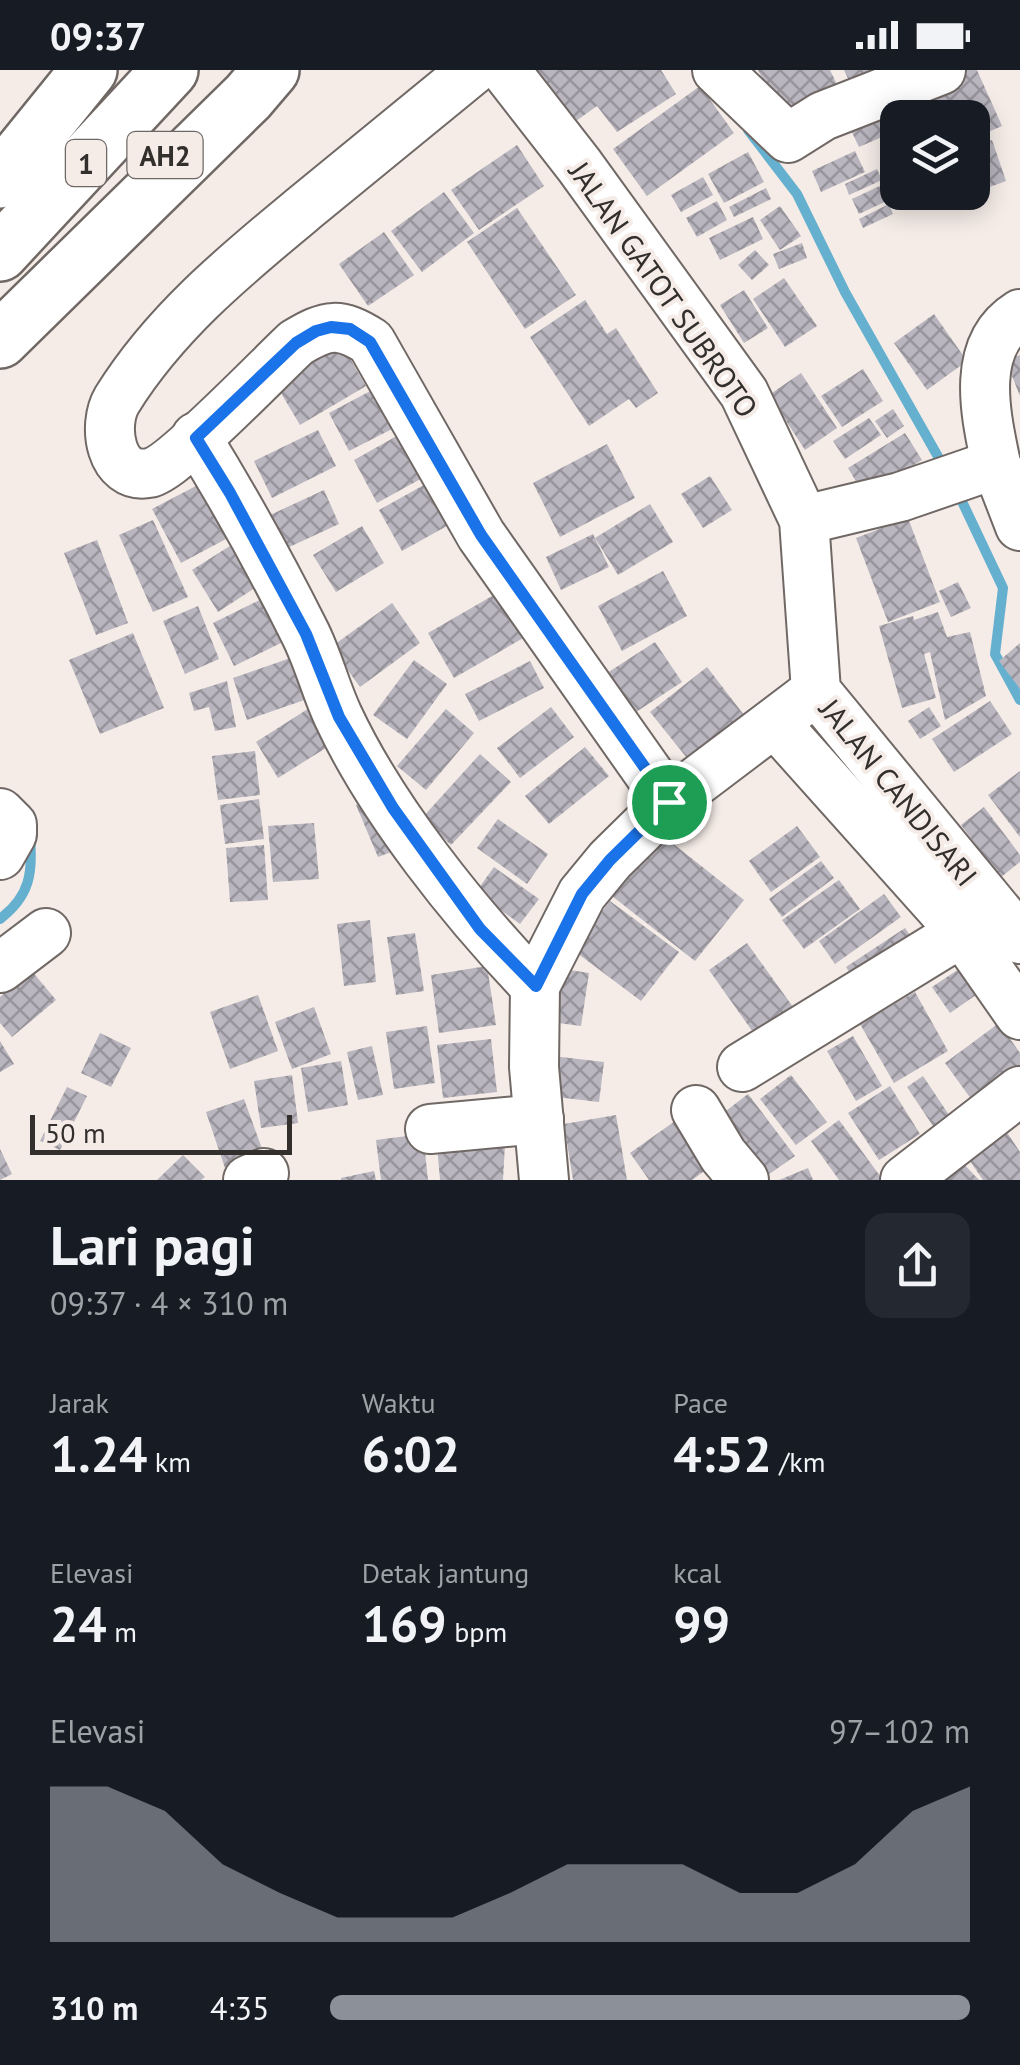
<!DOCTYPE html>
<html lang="id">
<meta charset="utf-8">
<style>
:root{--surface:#171b24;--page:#242831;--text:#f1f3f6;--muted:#9ea1a6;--accent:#8c9099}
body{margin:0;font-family:"PT Sans",sans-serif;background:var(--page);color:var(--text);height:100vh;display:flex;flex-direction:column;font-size:38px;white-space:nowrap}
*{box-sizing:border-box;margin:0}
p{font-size:32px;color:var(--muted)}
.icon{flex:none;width:55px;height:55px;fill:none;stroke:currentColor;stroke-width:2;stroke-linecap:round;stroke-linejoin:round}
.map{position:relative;height:1110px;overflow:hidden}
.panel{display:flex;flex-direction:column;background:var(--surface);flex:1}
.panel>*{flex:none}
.buttons{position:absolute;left:880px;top:30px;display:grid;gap:20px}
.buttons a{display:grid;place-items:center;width:110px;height:110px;border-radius:20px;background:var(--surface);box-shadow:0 5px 25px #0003;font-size:50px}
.scale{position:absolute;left:30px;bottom:25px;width:262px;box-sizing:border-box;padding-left:10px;border:5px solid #332f2d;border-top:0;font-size:28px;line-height:35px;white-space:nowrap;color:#332f2d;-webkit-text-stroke:8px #f5ece7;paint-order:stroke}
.pin{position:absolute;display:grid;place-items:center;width:85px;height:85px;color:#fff;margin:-42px;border:5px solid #fff;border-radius:50%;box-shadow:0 2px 10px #0007}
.round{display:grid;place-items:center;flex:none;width:105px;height:105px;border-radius:20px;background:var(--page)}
.summary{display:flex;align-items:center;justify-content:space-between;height:170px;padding:0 50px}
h1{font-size:55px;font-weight:600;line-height:75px}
.metrics{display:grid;grid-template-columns:repeat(3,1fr);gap:15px;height:170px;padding:10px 50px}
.metrics div{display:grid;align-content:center}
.metrics b{font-size:50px;font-weight:600}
.metrics small{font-size:28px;font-weight:400}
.metrics p{font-size:28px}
.chart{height:280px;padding:20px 50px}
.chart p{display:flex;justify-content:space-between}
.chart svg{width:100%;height:180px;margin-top:10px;fill:var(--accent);opacity:.7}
ul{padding:0 50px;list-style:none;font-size:32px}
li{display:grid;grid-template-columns:160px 120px 1fr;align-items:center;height:75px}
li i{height:25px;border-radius:12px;background:var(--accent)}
.status{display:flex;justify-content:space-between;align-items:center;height:70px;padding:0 50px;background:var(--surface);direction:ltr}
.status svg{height:28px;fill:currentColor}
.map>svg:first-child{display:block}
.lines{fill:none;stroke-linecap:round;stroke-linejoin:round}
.stream{stroke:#66b0cf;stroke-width:10}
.building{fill:url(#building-cross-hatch)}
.minor-casing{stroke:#706864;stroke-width:52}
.highway-casing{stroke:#706864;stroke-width:60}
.minor{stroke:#fff;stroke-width:48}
.highway{stroke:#fff;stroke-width:55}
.route-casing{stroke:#fff;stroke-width:20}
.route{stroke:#1a73e8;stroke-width:12}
.labels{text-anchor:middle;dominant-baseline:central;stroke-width:8;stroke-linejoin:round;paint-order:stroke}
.shield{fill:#f5ece7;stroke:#6d6865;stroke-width:2.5}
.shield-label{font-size:28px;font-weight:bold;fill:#332f2d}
.street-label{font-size:30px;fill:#332f2d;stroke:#f5ece7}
</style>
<div class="status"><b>09:37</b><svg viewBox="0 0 49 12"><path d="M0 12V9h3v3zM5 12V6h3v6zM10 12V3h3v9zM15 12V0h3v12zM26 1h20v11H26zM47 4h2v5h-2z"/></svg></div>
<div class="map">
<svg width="1020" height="1110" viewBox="0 0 1020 1110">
<defs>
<pattern id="building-cross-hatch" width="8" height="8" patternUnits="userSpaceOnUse" patternTransform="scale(2.5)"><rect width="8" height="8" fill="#b9b6bf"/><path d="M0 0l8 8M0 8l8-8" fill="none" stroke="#97949c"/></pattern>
</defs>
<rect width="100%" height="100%" fill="#f5ece7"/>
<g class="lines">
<g class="stream">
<polyline points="748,60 797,124 845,222 945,399"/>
<polyline points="958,423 1003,518 995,584 1020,630"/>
<path d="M 0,849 C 30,826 33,803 30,767"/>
</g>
</g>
<g class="building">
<polygon points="522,0 661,0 676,24 617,62 597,36 562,61"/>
<polygon points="758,0 830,0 844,29 787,58"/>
<polygon points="844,0 904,0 857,28"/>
<polygon points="954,0 977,0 1002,56 972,69 972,48 925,48 913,19"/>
<polygon points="700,16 734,63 647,126 613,79"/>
<polygon points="899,28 908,48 898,48 898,60 859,77 847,52"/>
<polygon points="992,70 1006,111 954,130 951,122 972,122 972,77"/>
<polygon points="517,75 544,116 479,160 451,120"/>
<polygon points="855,81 865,102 821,122 812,101"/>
<polygon points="748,82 764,112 724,133 708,104"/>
<polygon points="877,99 882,110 849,125 845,114"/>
<polygon points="703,107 713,125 681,142 671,125"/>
<polygon points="884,114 891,129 859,144 852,129"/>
<polygon points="766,118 771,129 734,147 729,137"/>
<polygon points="444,122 474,163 422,202 391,161"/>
<polygon points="717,131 727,150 697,167 686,148"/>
<polygon points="889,134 893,144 863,158 859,149"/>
<polygon points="780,136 801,166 780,180 760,150"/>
<polygon points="517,138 576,225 525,259 467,172"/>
<polygon points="753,147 763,169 720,190 709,168"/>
<polygon points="384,162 414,205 368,236 339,194"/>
<polygon points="802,173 807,188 779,199 773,184"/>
<polygon points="755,180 769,195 752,210 738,195"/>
<polygon points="784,208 817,256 785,277 753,229"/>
<polygon points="744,220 768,258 744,273 720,235"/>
<polygon points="585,230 607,264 616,258 658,323 636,338 629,329 589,356 530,267"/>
<polygon points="934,244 967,291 927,320 894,273"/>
<polygon points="338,268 366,316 300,355 272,308"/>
<polygon points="1020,285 1020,326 1006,291"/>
<polygon points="863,299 883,331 842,357 821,326"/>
<polygon points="801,303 837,358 805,380 769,325"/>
<polygon points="374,319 394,358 349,381 329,343"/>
<polygon points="893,339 904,356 887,368 875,351"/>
<polygon points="869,348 881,365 845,389 833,371"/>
<polygon points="411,358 435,401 377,433 354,390"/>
<polygon points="318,360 336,396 272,428 254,391"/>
<polygon points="905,363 922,390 864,425 848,398"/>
<polygon points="607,374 635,428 560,467 533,413"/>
<polygon points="440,406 463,447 402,481 379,440"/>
<polygon points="710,406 732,440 703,458 681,424"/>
<polygon points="213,407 241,461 181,493 152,439"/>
<polygon points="324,420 339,454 285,479 270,445"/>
<polygon points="650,434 673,472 618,505 595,468"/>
<polygon points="908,448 940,532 888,552 856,468"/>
<polygon points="153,450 188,527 153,542 119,465"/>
<polygon points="362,456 384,493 336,522 313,485"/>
<polygon points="593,464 609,497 561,520 546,487"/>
<polygon points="244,467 270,508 218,542 192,500"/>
<polygon points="97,470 128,553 96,565 64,483"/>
<polygon points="663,501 687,546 622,581 598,536"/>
<polygon points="958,512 971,538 951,547 939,521"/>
<polygon points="276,522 297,565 234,596 213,553"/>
<polygon points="499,522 525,567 454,608 428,563"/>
<polygon points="392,533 420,573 360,617 331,577"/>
<polygon points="198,536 219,589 185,604 163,551"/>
<polygon points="938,542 947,567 970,562 986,626 945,650 930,582 924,584 936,628 902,638 879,556 913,546 914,550"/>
<polygon points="133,563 164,638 100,664 69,590"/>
<polygon points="655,572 682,612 630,646 604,605"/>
<polygon points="1020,573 1020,619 999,591"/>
<polygon points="299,585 313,627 247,650 233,608"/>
<polygon points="414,590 447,614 407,669 373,645"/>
<polygon points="530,591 544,618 479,651 465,624"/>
<polygon points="707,597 751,654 695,698 650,642"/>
<polygon points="227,611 236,657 215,661 209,637 194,641 189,623"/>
<polygon points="990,631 1012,664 954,702 932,669"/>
<polygon points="314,635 337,671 278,708 256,672"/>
<polygon points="551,637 574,667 520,708 497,678"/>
<polygon points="929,637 941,656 920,669 908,651"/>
<polygon points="446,639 474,663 426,720 397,696"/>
<polygon points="585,677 609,706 549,754 525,726"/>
<polygon points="255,681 260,725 218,730 212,686"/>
<polygon points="480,684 511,712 451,775 422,748"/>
<polygon points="1020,701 1020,767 988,725"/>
<polygon points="377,726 399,779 378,787 356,735"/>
<polygon points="259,729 264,769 225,774 220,735"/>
<polygon points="984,737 1020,785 1020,792 1000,808 961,755"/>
<polygon points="498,749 548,784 527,814 477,778"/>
<polygon points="314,753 319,809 273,812 268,756"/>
<polygon points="797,756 820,787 771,822 749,791"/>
<polygon points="661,764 744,830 695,891 612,826"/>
<polygon points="264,775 268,830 230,832 226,778"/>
<polygon points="821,791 834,808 782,847 769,829"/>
<polygon points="494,797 539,829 520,854 476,822"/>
<polygon points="839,810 860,839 804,879 782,850"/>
<polygon points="884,824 901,847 835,894 819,871"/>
<polygon points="610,831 679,882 641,931 573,880"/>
<polygon points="370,850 376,912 344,916 337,854"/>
<polygon points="905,858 920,880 861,920 846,897"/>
<polygon points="415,863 424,921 396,925 387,867"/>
<polygon points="747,873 793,937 755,965 709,900"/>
<polygon points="487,896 496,955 439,963 431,905"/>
<polygon points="551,897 589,903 581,956 543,951"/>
<polygon points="959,899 976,925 950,943 932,917"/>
<polygon points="31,900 56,930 12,967 0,953 0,927"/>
<polygon points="915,922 948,981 894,1013 860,954"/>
<polygon points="258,925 278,981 230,999 210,942"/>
<polygon points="314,937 331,984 292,999 275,952"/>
<polygon points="999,953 1020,983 1020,1015 982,1044 945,993"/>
<polygon points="427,956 435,1013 394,1019 386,962"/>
<polygon points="100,963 131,978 111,1017 81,1003"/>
<polygon points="853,966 882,1016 856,1031 827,981"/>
<polygon points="491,969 497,1022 443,1028 437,975"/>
<polygon points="0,971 14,994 0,1002"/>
<polygon points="372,976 383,1025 358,1030 347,982"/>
<polygon points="544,985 604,992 599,1032 539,1025"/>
<polygon points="341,991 348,1035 308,1042 301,998"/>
<polygon points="292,1005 298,1053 261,1058 254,1011"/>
<polygon points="791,1005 827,1052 796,1075 760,1029"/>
<polygon points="923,1006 955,1054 939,1065 907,1017"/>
<polygon points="890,1016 920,1064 879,1090 848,1043"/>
<polygon points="67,1017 87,1026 60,1080 40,1071"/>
<polygon points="748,1024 795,1086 768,1105 722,1044"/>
<polygon points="244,1029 265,1087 226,1101 206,1042"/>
<polygon points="685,1044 718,1091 692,1110 649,1110 630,1083"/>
<polygon points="616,1045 627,1110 573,1110 564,1054"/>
<polygon points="839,1050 883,1110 839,1110 811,1071"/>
<polygon points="1000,1052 1020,1082 1020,1110 983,1110 961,1078"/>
<polygon points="506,1056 503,1110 440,1110 436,1063"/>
<polygon points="423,1064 428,1110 381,1110 376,1070"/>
<polygon points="0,1079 12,1104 0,1110"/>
<polygon points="183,1085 205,1107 201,1110 157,1110"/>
<polygon points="957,1087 979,1110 943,1110"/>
<polygon points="808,1098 813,1110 779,1110"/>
<polygon points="374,1101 376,1110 341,1110 341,1108"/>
</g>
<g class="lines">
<defs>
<g id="minor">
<path d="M 473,0 C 418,45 363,90 308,135 C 238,193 166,251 117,330 C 102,355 110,410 149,403 C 173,399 271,296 296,273 C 327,254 340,252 371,272 L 481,465 L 669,732"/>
<polyline points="505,0 579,95 744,323 804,450 816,621 1020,869"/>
<polyline points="717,0 788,68 823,46 941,0"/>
<path d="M 196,367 C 235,430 271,495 304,561 C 318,588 325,618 338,646 C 382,740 464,842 535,916"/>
<path d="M 996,394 C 986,346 969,276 1020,244"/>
<polyline points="804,450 900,427 996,394 1020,456"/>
<polyline points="775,653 962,862 1020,945"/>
<polyline points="0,743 12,755 12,764 0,785"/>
<polyline points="0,898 46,863"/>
<polyline points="742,997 962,862"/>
<polyline points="696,1040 723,1085 744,1110"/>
<polyline points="430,1059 539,1049"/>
<polyline points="248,1110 264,1103"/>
<polyline points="544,1110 534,997 535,916 582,824 610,790 669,732 816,621"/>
<polyline points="905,1110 1020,1021"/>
</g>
<g id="highway">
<polyline points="0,110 89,0"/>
<polyline points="0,183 170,0"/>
<polyline points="0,270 248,27 271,0"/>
</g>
</defs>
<use href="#minor" class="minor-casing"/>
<use href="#highway" class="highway-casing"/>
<use href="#minor" class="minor"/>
<use href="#highway" class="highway"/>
</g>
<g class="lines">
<defs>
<polygon id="route" points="331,257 350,259 370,272 481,465 669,732 610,790 582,824 536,916 480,859 393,738 339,647 306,564 230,423 196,368 296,273 316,261"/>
</defs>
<use href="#route" class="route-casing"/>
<use href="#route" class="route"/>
</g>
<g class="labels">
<g class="shield">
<rect x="127.5" y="62" width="75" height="46" rx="8"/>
<rect x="66" y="70" width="40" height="46" rx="8"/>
</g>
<g class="shield-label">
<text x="165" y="85">AH2</text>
<text x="86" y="93">1</text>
</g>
<g class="street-label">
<text transform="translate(664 219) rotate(55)">JALAN GATOT SUBROTO</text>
<text transform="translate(899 722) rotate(51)">JALAN CANDISARI</text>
</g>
</g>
</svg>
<div class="buttons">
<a><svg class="icon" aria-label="layers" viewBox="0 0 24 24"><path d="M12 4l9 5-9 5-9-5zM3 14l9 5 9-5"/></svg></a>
</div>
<div class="scale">50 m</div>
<div class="pin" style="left:669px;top:732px;background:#1e9e55"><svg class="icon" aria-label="arrive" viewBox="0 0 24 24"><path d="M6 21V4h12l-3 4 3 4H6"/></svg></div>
</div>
<section class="panel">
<div class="summary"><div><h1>Lari pagi</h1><p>09:37 · 4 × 310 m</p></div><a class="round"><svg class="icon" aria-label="share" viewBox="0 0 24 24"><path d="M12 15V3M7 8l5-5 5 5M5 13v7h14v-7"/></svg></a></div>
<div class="metrics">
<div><p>Jarak</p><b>1.24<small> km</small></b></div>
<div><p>Waktu</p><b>6:02</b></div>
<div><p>Pace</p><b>4:52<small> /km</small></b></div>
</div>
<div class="metrics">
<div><p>Elevasi</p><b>24<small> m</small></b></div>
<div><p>Detak jantung</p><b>169<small> bpm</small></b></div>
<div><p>kcal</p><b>99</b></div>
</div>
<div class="chart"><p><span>Elevasi</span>97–102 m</p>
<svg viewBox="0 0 160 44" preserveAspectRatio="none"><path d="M0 44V6L10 6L20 12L30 25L40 32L50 38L60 38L70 38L80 32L90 25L100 25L110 25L120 32L130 32L140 25L150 12L160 6V44z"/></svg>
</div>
<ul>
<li><b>310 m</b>4:35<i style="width:100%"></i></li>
</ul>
</section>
